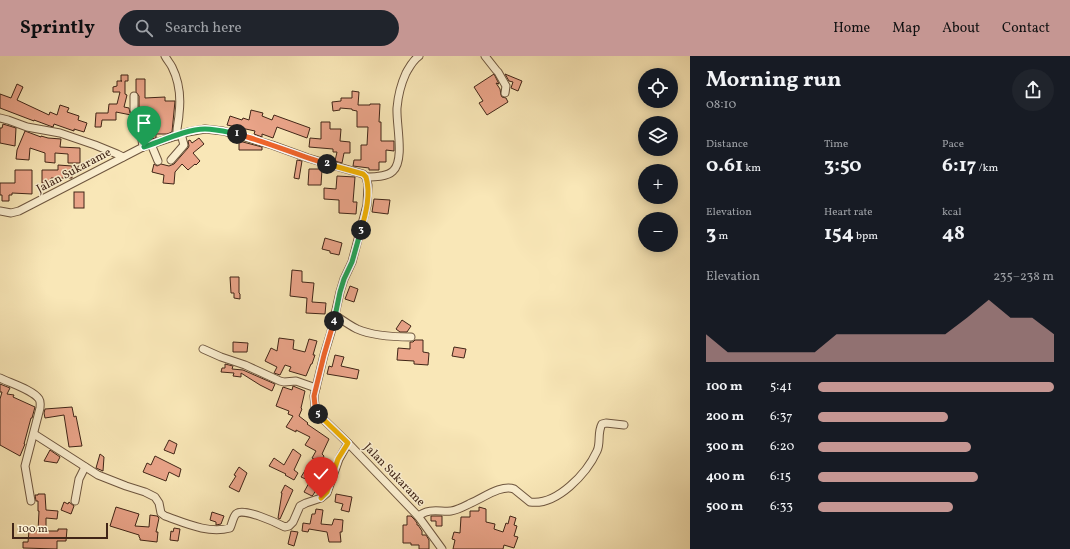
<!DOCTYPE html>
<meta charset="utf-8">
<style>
:root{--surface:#171b24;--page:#20242c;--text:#f1f3f6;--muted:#9ea1a6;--accent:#c59692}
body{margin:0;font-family:Vollkorn,serif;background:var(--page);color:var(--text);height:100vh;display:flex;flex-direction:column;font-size:15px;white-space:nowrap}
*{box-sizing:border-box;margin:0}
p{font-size:13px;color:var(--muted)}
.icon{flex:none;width:22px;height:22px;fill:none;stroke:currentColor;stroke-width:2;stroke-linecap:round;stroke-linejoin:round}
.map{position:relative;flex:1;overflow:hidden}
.side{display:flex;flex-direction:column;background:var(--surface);width:380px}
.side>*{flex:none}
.tools{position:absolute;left:638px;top:12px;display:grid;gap:8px}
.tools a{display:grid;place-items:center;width:40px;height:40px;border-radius:50%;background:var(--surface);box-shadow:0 2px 10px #0003;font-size:20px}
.scale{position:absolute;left:12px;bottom:10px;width:96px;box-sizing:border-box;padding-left:4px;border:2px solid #402517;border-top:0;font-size:11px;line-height:14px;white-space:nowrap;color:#402517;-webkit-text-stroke:3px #fbefd0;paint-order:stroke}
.pin{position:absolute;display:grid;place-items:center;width:34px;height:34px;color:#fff;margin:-41px -17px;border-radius:50% 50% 50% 0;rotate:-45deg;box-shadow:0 0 4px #0007}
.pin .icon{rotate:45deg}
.km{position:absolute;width:20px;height:20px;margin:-10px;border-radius:50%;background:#222;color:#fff;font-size:11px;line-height:20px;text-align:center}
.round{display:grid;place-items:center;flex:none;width:42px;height:42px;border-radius:21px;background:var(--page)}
.head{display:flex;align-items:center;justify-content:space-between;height:68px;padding:0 16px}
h1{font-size:22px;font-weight:700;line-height:30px}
.metrics{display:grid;grid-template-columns:repeat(3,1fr);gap:6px;height:68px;padding:4px 16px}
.metrics div{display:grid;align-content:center}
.metrics b{font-size:20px;font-weight:700}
.metrics small{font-size:11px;font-weight:400}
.metrics p{font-size:11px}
.chart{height:112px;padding:8px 16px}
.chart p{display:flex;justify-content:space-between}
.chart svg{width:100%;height:72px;margin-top:4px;fill:var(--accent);opacity:.7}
ul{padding:0 16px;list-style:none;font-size:13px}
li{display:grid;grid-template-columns:64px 48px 1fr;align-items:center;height:30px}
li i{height:10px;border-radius:5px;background:var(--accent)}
header{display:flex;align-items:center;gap:24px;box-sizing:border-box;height:56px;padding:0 20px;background:var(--accent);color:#111}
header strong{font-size:19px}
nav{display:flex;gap:22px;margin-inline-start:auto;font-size:14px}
.search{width:280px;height:36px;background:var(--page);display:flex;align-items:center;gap:10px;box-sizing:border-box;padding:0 14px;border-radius:22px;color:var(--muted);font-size:15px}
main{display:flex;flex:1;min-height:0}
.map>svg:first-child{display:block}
.building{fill:#eaa489;stroke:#402517}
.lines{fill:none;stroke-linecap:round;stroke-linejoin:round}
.street-casing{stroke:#6e563f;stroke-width:9}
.street{stroke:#fbefd0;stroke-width:7}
.split-1-casing{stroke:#fff;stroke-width:8}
.split-2-casing{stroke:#fff;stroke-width:8}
.split-3-casing{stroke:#fff;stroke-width:8}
.split-4-casing{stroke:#fff;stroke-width:8}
.split-5-casing{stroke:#fff;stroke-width:8}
.split-6-casing{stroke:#fff;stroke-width:8}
.split-1{stroke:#22a559;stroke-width:5}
.split-2{stroke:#f0652b;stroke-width:5}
.split-3{stroke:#f5b400;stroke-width:5}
.split-4{stroke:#22a559;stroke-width:5}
.split-5{stroke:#f0652b;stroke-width:5}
.split-6{stroke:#f5b400;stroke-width:5}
.labels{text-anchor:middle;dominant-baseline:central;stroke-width:3;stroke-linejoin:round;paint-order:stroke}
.street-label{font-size:12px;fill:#402517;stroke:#fbefd0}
</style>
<header>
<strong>Sprintly</strong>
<div class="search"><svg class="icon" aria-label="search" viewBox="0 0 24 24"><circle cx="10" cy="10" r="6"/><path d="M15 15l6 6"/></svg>Search here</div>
<nav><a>Home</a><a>Map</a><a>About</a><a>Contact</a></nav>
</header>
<main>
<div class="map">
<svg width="690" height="493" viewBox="0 0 690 493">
<rect width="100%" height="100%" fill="#f9e7b7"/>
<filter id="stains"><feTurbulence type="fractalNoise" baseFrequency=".005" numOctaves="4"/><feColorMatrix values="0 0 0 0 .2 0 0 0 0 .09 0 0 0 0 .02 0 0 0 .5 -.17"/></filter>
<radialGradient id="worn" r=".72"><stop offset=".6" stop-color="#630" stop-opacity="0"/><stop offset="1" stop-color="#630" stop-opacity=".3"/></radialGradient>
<g class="building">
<polygon points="494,18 499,28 496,27 500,33 501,39 502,41 506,42 508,46 487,59 479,47 483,45 474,31"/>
<polygon points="505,18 522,25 518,35 511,32 513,26 509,25"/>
<polygon points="121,19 128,19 128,25 125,25 125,38 127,39 124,51 129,52 130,57 136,61 136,70 131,70 131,59 116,56 116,64 102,64 101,71 95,71 96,57 108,57 109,48 117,48 120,36 113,36 113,31 117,30 117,25 122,25 121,25"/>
<polygon points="136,23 145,23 145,42 165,41 165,45 175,45 172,76 167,78 156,78 156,82 147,84 146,58 144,54 139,51 139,40 136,36"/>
<polygon points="17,28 23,31 17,44 49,59 50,56 57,59 60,49 69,52 67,56 79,60 78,64 87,67 84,76 74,73 74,75 54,68 53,71 50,70 34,64 34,65 0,52 0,38 11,42"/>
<polygon points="352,35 359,36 358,49 370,49 370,48 380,48 379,66 381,66 381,85 394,85 394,95 386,94 386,106 379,106 379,114 369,114 369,112 353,110 354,104 361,104 361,89 367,89 368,71 357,71 357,55 352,54 352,53 340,52 340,54 333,55 332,46 341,45 341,42 352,42"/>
<polygon points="251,54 263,57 262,60 272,64 274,59 310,72 307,82 277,71 273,82 262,78 262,81 254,78 255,75 227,69 230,60 242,64 243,62 249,64"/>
<polygon points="321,66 330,66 330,73 341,73 340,85 350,86 350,97 344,97 342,107 335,105 337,96 333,96 333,93 309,91 310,82 321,83"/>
<polygon points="3,68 16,72 15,90 0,87 0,72 2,72"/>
<polygon points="25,75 41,81 41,80 48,82 61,83 60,91 80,92 80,107 68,107 68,98 55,97 55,107 45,106 45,97 30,92 29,104 16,103 17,94"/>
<polygon points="199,82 204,88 193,97 200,105 196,109 195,108 188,114 182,108 175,116 174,128 163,127 164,119 152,116 154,108 157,110 161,108 169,110 174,108 188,92 189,90 188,85 190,84 192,87"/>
<polygon points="239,85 262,91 262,94 239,94"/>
<polygon points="297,104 302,105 299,123 294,122"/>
<polygon points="58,109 72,110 72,122 51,122 51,127 42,127 42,114 58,114"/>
<polygon points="309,113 322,113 321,129 308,129"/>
<polygon points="15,114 32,114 32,138 12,137 12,139 9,139 9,145 2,145 2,139 0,139 0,127 15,127"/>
<polygon points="337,120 355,121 353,146 357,146 356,158 339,157 339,144 324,143 324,132 336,133"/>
<rect x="74" y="136" width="10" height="16"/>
<polygon points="374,143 390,144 388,158 372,156"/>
<polygon points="325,182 342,187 339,199 330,197 330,195 322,193"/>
<polygon points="292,214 302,215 302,226 314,227 312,246 326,247 325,258 306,257 307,242 290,240"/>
<polygon points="230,221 239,221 239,237 240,238 240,243 234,242 234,237 231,237"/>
<polygon points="350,230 358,233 354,246 345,243"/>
<polygon points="402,264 411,270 407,276 400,276 396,273"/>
<polygon points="279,282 294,284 293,293 305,296 309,283 317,285 313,299 315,299 312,308 311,308 306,320 289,315 291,311 285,309 280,319 274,317 277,311 265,305 271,292 277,295"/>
<polygon points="415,284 423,284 423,296 429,297 428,309 414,308 414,305 397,304 398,292 410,293 410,286 413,286"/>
<polygon points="233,286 248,287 247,296 233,296"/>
<polygon points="454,291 466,293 464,302 452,300"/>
<polygon points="335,299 344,301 341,310 359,314 357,323 327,318 329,310 332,311"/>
<polygon points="225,308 233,310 232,313 243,314 275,328 272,335 260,329 241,317 241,321 233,320 234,317 221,316 222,312 225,312"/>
<polygon points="0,328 10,332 7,338 14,339 13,341 35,351 32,362 31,362 24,388 25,388 20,400 0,389 0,343 2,336 0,336"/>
<polygon points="293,330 305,335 301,352 302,353 299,360 308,367 307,368 329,383 322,398 324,400 321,407 312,402 316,395 305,389 310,381 296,374 296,376 286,371 293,360 288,358 289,355 276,350 283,331 292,334"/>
<polygon points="72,351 74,361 76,360 82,390 69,391 64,359 45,362 44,357 45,353"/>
<polygon points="169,384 177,388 174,398 164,394"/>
<polygon points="293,393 301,399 294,414 298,417 294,424 285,419 286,418 269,410 274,402 284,409"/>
<polygon points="50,394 60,401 57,407 44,405"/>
<polygon points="100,398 104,401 103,415 96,412"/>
<polygon points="155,400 181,413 179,421 169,416 166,425 143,416 147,407 151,409"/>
<polygon points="239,411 247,417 239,436 229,431 236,420 234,419"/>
<polygon points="306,413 326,426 323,433 318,431 313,439 312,440 304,436 310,425 301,421"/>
<polygon points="285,429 293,434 280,463 278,462 282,437 281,437"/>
<polygon points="38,438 45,438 46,454 58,455 57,463 46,462 46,474 48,474 48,475 58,475 58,473 67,473 66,485 57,485 57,493 23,492 23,486 28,486 29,475 38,475 39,455 38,455 38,445 36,445 35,439 38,439"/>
<polygon points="336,438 352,441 349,456 341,454 343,448 335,446"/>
<polygon points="64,446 68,448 69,446 74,450 71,458 61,454"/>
<polygon points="116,451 139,458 135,470 149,471 150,459 157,460 159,462 156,476 158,476 157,486 140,484 140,482 139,481 139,479 110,470"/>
<polygon points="479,451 486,453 486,466 495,468 494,473 503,476 506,467 508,468 510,460 516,462 514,469 517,470 514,480 518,481 514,492 504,489 503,493 453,493 455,484 452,483 454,476 460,477 461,461 470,461 470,455 479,455"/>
<polygon points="316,453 323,454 321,468 332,469 334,463 343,464 342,476 340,476 341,486 329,486 327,476 309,473 308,476 302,475 303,467 310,468 312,458 315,458"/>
<polygon points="212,456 224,460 221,468 216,469 216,466 210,464"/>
<polygon points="407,460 411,460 414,463 417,467 417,469 418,469 422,475 422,479 426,479 429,484 429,493 419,493 419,489 411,489 411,487 403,487 403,469 407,469"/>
<polygon points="431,460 442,460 442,470 436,470 436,465 431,465"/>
<polygon points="174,472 180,473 178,485 170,484 171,475 173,476"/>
<polygon points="291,475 298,476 294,490 288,488"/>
</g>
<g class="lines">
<defs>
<g id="street">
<path d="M 165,0 C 167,4 170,7 172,11 C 179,25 181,42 179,58 C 179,65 176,72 177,80"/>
<polyline points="485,0 496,14"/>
<polyline points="498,16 506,30 505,37"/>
<polyline points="134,40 134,54 141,58 141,60 142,84 143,91"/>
<polyline points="0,62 8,64 27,71 60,77 95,89 117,98 123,101"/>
<polyline points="151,88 158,105"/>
<polyline points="171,104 184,89 181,78"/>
<path d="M 366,121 C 374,121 387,121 393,115 C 405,104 396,68 397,52 C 398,40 401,28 406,17 C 410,10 413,4 419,0"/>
<polyline points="0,155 11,157 19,155 143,91 188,76 205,73 223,75 241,80 272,89 308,102 363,118 366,121 368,129 367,149 352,206 344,223 340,236 331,276 324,299 314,340 315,350 320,360 348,387 418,460 442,493"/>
<path d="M 335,259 C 342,264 349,269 357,273 C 373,280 393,281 411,281"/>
<polyline points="203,293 221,301 245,309 280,325 284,326 296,325 316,332"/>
<path d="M 0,322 C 10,327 33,334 39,343 C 41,346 40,349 40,352 L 25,410 L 31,445"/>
<path d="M 34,378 L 98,419 L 126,430 L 145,436 L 155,441 L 159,447 L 161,457 L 165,460 C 185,467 208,478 230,472 C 232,468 233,461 236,458 C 243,451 277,467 285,471 L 289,470 L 293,466 L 300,450 L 306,447 L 321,442 L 327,437 L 339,403 L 348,387"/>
<polyline points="75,445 79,423 85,411"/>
<path d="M 418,460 C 420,459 423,457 426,456 C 434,453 443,456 451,455 C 458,454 465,450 471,447 C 483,442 502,428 514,433 L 530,446 C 557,450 587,417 597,395 C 601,387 597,377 602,368 L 606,367 L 624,369"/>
</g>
</defs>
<use href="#street" class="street-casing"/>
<use href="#street" class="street"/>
</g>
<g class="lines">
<defs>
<path id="split-1" d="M 144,91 C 162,85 187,73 205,73 C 216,73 227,76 237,78"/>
<path id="split-2" d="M 237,78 C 267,86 297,99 327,108"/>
<path id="split-3" d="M 327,108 L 363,118 L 366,121 C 371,138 366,157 361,174"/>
<polyline id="split-4" points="334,265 340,236 344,223 352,206 361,174"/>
<polyline id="split-5" points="318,358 315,350 314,340 324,299 334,265"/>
<polyline id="split-6" points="318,358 348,387 338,403 327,436 321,442"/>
</defs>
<use href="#split-1" class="split-1-casing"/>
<use href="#split-2" class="split-2-casing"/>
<use href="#split-3" class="split-3-casing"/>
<use href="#split-4" class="split-4-casing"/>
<use href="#split-5" class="split-5-casing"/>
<use href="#split-6" class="split-6-casing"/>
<use href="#split-1" class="split-1"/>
<use href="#split-2" class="split-2"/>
<use href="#split-3" class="split-3"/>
<use href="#split-4" class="split-4"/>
<use href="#split-5" class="split-5"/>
<use href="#split-6" class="split-6"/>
</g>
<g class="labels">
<g class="street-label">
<text transform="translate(74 115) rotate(-28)">Jalan Sukarame</text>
<text transform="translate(394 419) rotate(46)">Jalan Sukarame</text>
</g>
</g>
<rect width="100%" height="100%" filter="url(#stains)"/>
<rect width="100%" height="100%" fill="url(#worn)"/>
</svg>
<div class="tools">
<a><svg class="icon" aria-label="locate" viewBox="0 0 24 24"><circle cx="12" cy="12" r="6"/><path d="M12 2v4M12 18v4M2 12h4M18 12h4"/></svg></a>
<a><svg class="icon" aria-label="layers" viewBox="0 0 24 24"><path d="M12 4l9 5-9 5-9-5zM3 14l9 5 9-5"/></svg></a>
<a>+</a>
<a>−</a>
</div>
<div class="scale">100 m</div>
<div class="pin" style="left:144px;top:91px;background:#1e9e55"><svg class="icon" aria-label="arrive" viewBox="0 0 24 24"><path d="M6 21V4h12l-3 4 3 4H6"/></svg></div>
<div class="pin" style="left:321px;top:442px;background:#d93025"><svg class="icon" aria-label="check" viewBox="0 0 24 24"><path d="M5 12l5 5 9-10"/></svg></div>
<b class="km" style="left:237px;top:78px">1</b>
<b class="km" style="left:327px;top:108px">2</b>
<b class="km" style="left:361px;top:174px">3</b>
<b class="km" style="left:334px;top:265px">4</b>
<b class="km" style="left:318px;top:358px">5</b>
</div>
<section class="side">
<div class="head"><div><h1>Morning run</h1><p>08:10</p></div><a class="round"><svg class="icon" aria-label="share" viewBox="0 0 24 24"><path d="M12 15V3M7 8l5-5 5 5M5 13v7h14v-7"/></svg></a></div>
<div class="metrics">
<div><p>Distance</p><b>0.61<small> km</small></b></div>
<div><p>Time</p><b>3:50</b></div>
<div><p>Pace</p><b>6:17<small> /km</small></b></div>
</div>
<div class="metrics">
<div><p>Elevation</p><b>3<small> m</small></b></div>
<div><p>Heart rate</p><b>154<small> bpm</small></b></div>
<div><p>kcal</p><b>48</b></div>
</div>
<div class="chart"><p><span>Elevation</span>235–238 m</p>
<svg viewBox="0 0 160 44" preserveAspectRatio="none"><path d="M0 44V27L10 38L20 38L30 38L40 38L50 38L60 27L70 27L80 27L90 27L100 27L110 27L120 17L130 6L140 17L150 17L160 27V44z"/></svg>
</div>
<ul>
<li><b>100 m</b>5:41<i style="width:100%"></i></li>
<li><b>200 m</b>6:37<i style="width:55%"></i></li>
<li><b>300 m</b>6:20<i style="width:65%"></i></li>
<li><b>400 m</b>6:15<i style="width:68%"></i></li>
<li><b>500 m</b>6:33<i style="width:57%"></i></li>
</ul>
</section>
</main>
